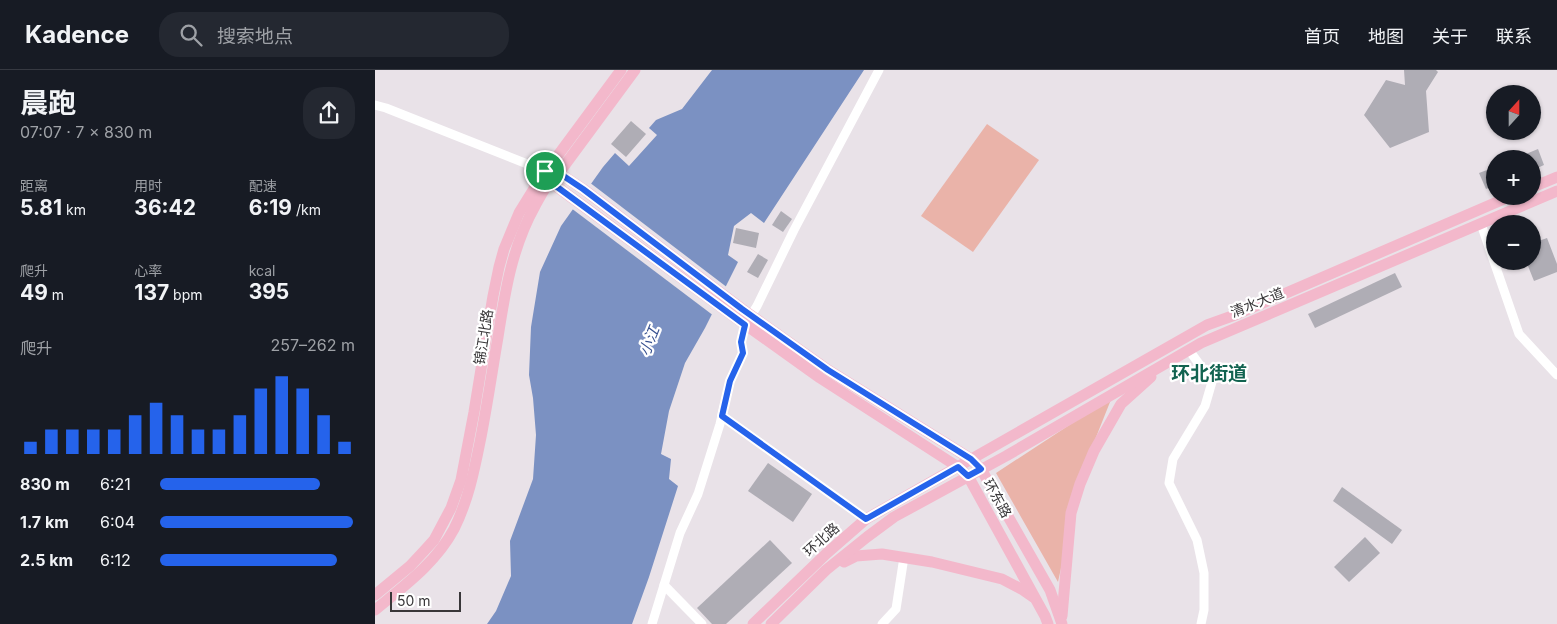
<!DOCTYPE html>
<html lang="zh">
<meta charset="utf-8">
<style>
:root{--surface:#171b24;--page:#242831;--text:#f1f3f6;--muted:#9ea1a6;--line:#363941;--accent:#2563eb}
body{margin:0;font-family:Inter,"Noto Sans SC",sans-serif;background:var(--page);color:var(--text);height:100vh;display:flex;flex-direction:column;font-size:19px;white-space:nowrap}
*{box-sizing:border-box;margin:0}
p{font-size:16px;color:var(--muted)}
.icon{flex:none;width:28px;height:28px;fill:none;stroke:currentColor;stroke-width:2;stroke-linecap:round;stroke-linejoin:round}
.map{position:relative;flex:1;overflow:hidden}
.panel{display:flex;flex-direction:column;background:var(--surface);width:375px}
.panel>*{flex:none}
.needle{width:32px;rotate:21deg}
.fabs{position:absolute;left:1111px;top:15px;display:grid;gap:10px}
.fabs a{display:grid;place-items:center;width:55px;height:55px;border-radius:50%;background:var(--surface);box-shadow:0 1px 4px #0004;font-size:25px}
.scale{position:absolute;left:15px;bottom:12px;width:71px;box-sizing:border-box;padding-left:5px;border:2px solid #393739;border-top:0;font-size:14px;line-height:18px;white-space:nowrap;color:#393739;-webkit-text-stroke:4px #fff;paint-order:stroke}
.pin{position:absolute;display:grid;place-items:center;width:42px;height:42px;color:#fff;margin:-21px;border:2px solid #fff;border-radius:50%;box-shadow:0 1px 5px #0007}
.round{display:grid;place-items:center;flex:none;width:52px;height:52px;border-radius:20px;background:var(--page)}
.summary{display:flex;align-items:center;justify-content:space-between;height:85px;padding:0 20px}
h1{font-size:28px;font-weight:700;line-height:38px}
.metrics{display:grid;grid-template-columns:repeat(3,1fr);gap:8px;height:85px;padding:5px 20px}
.metrics div{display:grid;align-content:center}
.metrics b{font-size:21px;font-weight:700}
.metrics small{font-size:14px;font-weight:400}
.metrics p{font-size:14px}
.chart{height:140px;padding:10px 20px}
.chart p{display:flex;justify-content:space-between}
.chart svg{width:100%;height:90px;margin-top:5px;stroke:var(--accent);stroke-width:6}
ul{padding:0 20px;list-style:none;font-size:16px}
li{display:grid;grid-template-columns:80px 60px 1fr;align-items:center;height:38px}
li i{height:12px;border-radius:6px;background:var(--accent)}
header{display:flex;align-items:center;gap:30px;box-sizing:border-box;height:70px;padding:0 25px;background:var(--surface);border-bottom:1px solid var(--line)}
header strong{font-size:24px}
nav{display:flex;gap:28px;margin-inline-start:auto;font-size:18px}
.search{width:350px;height:45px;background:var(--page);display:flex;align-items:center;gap:12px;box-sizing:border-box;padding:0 18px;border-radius:20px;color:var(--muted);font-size:19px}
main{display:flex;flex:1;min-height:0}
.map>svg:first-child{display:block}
.green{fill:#eab3a9}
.water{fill:#7b91c2}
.pier{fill:#e9e2e8}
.building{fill:#afadb5}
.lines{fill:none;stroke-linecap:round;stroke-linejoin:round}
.minor{stroke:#fff;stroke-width:9}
.major{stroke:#f3b8cb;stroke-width:11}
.route-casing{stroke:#fff;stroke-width:10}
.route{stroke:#2563eb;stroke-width:6}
.labels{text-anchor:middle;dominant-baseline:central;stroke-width:4.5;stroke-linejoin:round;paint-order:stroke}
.street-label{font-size:14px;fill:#393739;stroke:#fff}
.water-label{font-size:15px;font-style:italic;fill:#375190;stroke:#fff}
.district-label{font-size:19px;font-weight:bold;fill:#126350;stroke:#fff}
</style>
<header>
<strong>Kadence</strong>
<div class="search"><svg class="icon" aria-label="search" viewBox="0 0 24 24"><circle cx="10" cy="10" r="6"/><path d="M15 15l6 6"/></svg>搜索地点</div>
<nav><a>首页</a><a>地图</a><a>关于</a><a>联系</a></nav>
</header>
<main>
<section class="panel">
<div class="summary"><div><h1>晨跑</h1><p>07:07 · 7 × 830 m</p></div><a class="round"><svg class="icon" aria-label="share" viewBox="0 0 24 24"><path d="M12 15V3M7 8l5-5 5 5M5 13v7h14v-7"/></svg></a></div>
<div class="metrics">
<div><p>距离</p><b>5.81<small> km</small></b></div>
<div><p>用时</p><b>36:42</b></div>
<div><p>配速</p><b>6:19<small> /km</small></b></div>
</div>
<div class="metrics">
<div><p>爬升</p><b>49<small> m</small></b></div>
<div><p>心率</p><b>137<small> bpm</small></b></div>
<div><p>kcal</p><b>395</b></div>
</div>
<div class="chart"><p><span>爬升</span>257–262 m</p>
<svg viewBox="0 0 160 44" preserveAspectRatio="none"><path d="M5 44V38M15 44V32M25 44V32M35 44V32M45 44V32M55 44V25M65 44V19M75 44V25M85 44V32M95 44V32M105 44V25M115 44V12M125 44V6M135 44V12M145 44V25M155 44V38"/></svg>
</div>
<ul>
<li><b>830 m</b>6:21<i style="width:82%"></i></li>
<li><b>1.7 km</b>6:04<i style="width:99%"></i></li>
<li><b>2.5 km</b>6:12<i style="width:91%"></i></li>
</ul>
</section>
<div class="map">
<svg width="1182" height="554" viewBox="0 0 1182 554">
<rect width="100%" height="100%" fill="#e9e2e8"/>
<g class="green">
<polygon points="612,54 664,90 598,182 546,146"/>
<polygon points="737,327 706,405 683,512 621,403"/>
</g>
<polygon class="water" points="337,0 489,0 389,153 376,143 359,156 353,185 363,192 330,258 310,293 294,341 286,384 296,389 294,409 303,416 274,507 257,554 112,554 121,541 136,506 135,471 158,409 161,365 158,328 154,305 156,257 165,202 186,156 228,97 240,83 254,96 282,65 274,58 281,50 307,39"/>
<polygon class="pier" points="214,112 353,218 339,246 196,138"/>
<g class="building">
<polygon points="1029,0 1061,0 1063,2 1051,21 1054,62 1015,78 989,45 1011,10 1030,15"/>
<polygon points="256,51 271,64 251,87 236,74"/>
<polygon points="1163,79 1169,95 1158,100 1158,89 1139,89"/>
<polygon points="1120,97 1120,115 1111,119 1104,103"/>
<polygon points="406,141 417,149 408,162 397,155"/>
<polygon points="361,158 384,163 381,178 358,173"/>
<polygon points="1172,168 1182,194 1182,202 1159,211 1151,191 1158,191 1158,173"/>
<polygon points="383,184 393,190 383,208 372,202"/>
<polygon points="1020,203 1027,217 940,258 933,244"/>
<polygon points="393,393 437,424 418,452 373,421"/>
<polygon points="967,417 1027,460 1017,474 958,431"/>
<polygon points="990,467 1005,483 974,512 959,497"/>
<polygon points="395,470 417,493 351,554 337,554 322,538"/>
</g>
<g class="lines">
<g class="minor">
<polyline points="0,35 11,38 170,101"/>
<polyline points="1106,154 1144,264 1182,305"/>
<polyline points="814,280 837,312 830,336 798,389 794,413 822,470 829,503 829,540 826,554"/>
<polyline points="347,346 491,449"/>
<polyline points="289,515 327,554"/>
<polyline points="277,554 305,463 323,424 345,354 355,311 368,283 366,272 370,255 382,236 419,160 504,0"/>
<polyline points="507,554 521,539 529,487"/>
</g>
<g class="major">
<polyline points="1158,117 1182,107"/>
<polyline points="469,492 481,486 507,484 557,492 627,509 648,520 658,527"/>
<polyline points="0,525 35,496 49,481 59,470 76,438 86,410 99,342 118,226 124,197 129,179 144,143 170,101 178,92 246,0"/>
<path d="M 0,540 C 29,516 61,493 79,459 C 93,431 99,402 105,372 C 112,337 117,302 123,267 C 130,222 137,177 160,136 C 167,123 172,113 184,103 L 260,0"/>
<polyline points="687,546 696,443 705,414 719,381 746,334 776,307"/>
<polyline points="378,554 452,483 491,449 832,255 860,245 1136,126"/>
<polyline points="396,554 451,500 492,467 519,447 631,386 826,273 1182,121"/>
<polyline points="673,554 670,546 593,406 583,397 445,308 361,248 174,111 170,101 184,103 208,119 367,239 453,300 596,389 606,399 675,520 687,554"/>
</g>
</g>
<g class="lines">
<defs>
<polygon id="route" points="170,101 184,103 208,119 367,239 453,300 596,389 606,399 593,406 583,397 491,449 347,346 355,311 368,283 366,272 370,255 174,111"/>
</defs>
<use href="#route" class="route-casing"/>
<use href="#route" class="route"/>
</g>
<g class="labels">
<g class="street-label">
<text transform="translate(882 232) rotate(-22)">清水大道</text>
<text transform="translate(108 267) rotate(-81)">锦江北路</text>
<text transform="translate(623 428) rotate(61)">环东路</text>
<text transform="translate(446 469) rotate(-42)">环北路</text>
</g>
<g class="water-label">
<text transform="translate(274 271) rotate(-68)">小江</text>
</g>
<g class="district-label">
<text x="834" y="303">环北街道</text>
</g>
</g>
</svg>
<div class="fabs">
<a><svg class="needle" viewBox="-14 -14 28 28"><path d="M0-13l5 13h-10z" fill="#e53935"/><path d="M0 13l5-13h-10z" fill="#9ea1a6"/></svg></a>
<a>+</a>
<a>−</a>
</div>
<div class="scale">50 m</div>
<div class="pin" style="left:170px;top:101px;background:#1e9e55"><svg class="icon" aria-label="arrive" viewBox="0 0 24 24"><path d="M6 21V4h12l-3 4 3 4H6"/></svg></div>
</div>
</main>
